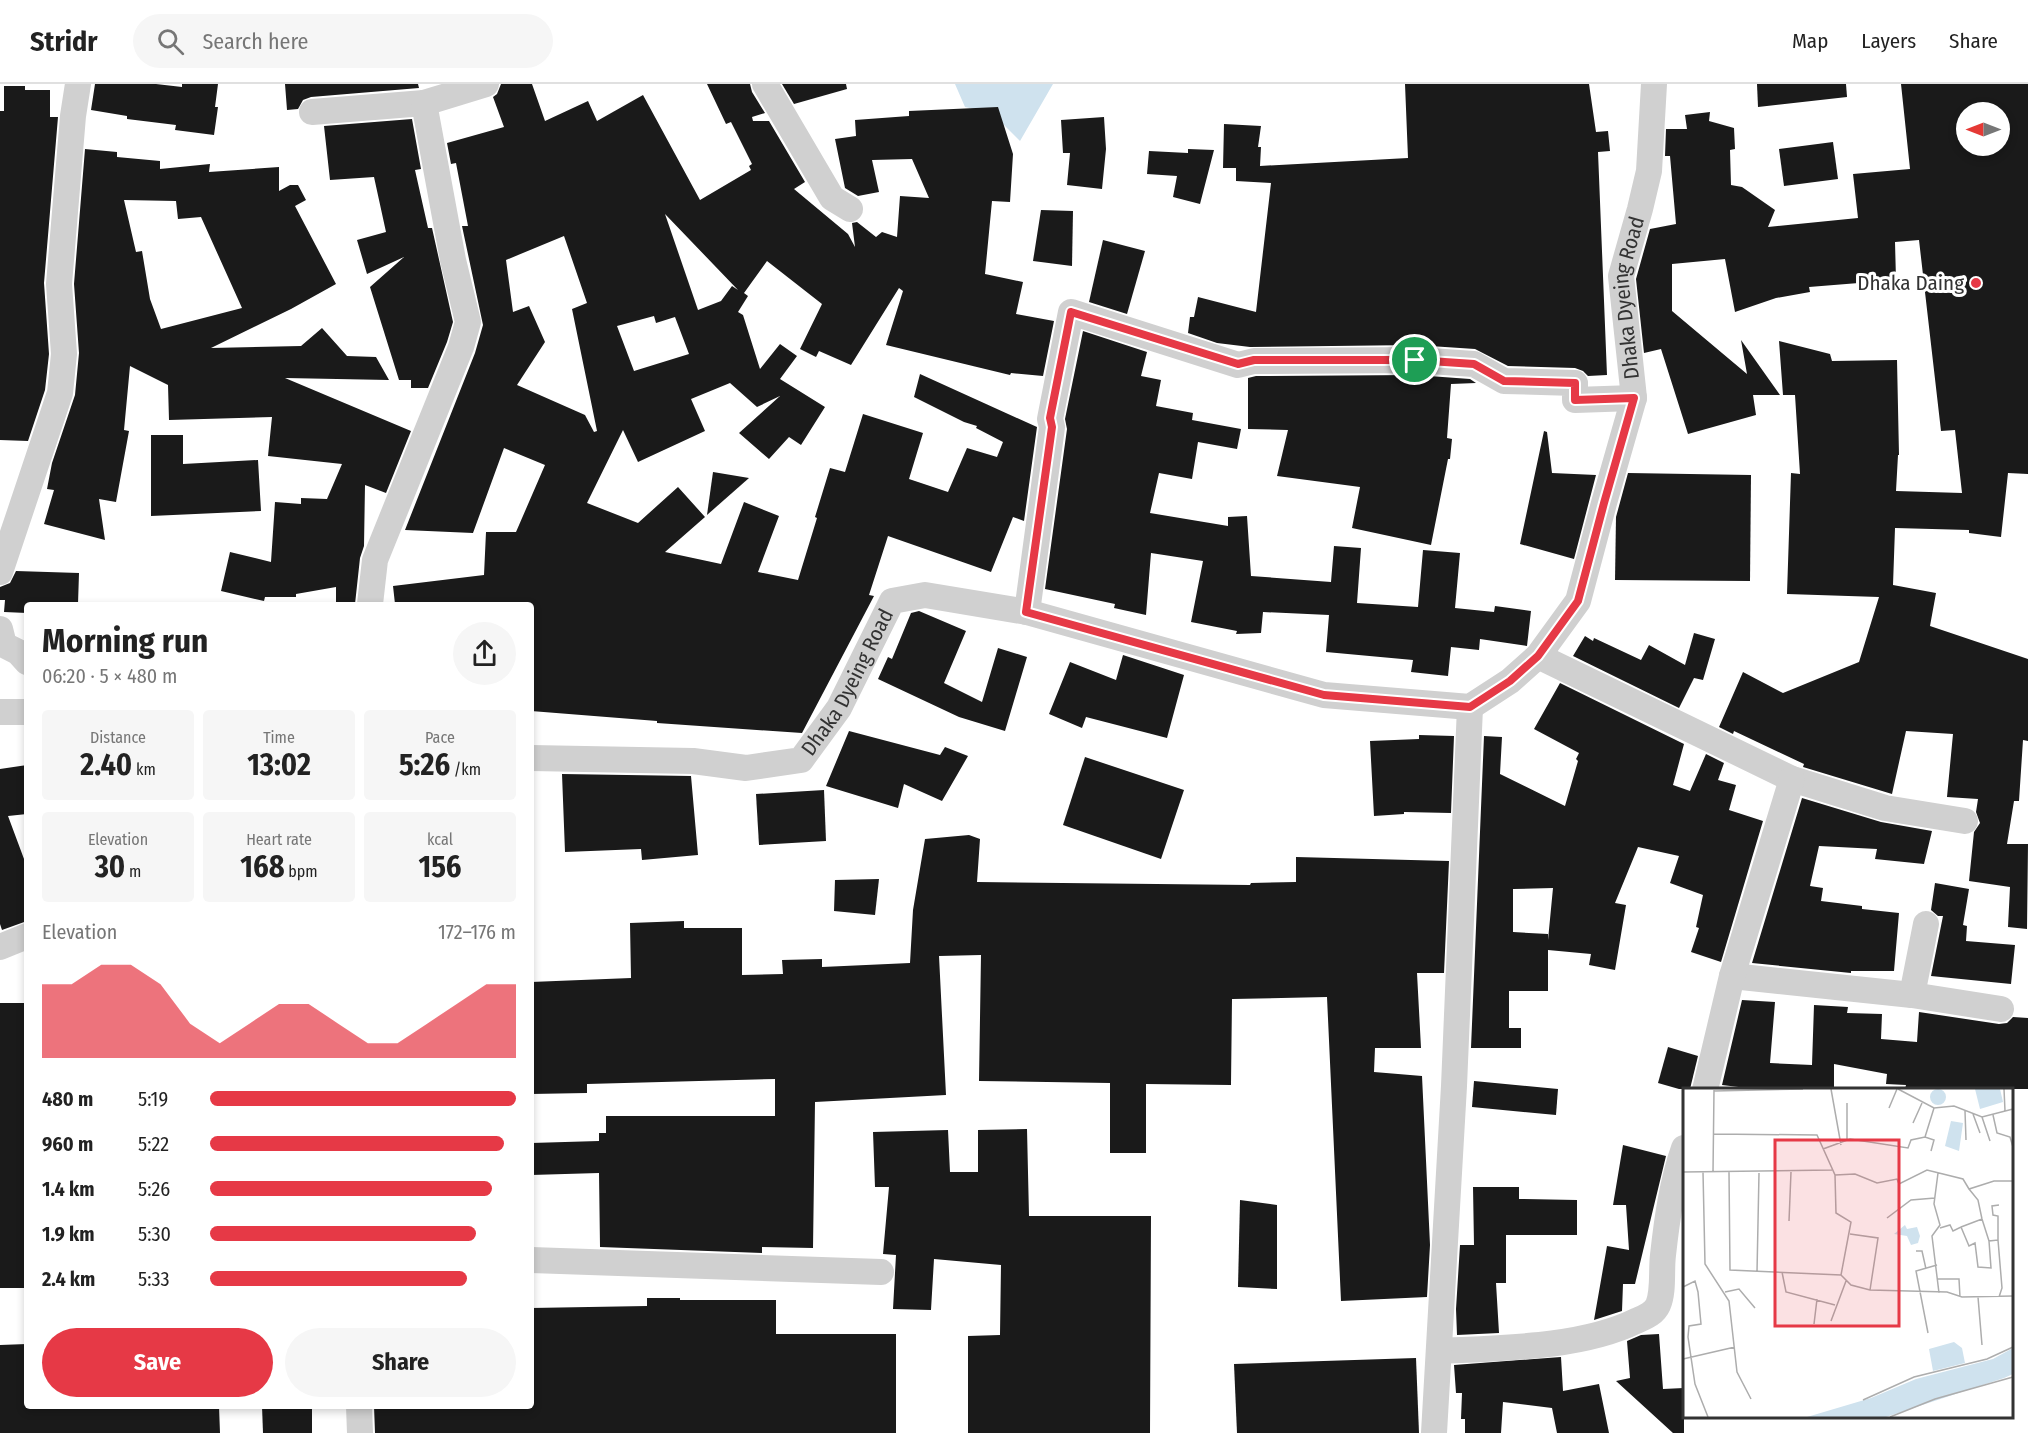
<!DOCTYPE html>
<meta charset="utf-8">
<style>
:root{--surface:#fff;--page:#f6f6f6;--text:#222;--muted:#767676;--line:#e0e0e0;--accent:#e63946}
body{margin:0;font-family:"Fira Sans Condensed",sans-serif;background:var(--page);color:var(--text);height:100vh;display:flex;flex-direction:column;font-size:22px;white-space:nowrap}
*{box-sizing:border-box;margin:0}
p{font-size:20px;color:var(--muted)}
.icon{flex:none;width:33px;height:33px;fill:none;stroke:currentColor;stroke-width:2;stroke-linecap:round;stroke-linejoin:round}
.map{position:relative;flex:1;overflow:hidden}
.details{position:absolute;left:24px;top:518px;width:510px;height:807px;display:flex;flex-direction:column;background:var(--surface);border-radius:6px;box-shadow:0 3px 9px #0003}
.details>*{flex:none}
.needle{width:39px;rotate:270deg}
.tools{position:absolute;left:1956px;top:18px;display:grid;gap:12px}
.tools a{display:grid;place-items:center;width:54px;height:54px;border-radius:50%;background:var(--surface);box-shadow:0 3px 9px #0003;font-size:30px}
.pin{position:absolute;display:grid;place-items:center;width:51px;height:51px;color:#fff;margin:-26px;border:3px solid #fff;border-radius:50%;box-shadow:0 2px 6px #0007}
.round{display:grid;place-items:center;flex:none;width:63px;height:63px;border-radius:32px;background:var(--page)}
.headline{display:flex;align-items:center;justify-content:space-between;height:102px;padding:0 18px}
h1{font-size:33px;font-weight:700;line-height:45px}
.stats{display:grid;grid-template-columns:repeat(3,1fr);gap:9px;height:102px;padding:6px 18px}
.stats div{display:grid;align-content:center;border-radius:6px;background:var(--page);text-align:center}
.stats b{font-size:30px;font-weight:700}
.stats small{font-size:16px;font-weight:400}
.stats p{font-size:16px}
.chart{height:168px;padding:12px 18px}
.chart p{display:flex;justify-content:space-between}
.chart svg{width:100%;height:108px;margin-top:6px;fill:var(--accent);opacity:.7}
.action{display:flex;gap:12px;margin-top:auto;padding:12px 18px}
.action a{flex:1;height:69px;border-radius:36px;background:var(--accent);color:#fff;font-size:24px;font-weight:700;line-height:69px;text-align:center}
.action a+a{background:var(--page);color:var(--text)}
ul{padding:0 18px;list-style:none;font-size:20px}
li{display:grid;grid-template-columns:96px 72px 1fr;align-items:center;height:45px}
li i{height:15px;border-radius:8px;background:var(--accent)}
header{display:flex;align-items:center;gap:36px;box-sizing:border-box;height:84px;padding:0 30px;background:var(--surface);border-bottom:2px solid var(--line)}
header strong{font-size:28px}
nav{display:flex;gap:33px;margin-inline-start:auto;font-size:21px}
.search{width:420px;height:54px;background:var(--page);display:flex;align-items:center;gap:15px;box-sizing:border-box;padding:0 21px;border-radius:33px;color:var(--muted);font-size:22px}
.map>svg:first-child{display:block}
.water{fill:#cfe2ee}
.building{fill:#1a1a1a;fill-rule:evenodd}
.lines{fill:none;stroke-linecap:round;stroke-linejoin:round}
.street{stroke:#d0d0d0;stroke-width:26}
.route-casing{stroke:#fff;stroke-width:12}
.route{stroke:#e63946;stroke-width:8}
.poi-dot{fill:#e63946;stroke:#fff;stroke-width:2}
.labels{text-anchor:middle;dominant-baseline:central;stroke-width:6;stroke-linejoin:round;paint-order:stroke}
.poi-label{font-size:21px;fill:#333;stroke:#fff;text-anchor:end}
.street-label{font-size:21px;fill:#333;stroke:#fff}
.inset-road{fill:none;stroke:#adadad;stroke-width:1.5}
.view{fill:#e63946;fill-opacity:0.15;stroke:#e63946;stroke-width:3}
.inset-edge{fill:none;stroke:#333;stroke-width:3}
</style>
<header>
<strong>Stridr</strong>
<div class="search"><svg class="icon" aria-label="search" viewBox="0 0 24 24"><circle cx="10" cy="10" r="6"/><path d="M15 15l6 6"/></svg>Search here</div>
<nav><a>Map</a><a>Layers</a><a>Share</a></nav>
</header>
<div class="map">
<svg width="2028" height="1349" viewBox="0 0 2028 1349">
<rect width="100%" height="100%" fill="#fff"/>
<polygon class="water" points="955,0 1053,0 1020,57 992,29 965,23"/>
<g class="building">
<polygon points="95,0 156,0 182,3 182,0 218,0 215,23 218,23 214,51 175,46 176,41 127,35 127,32 91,26"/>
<polygon points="285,0 418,0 419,4 311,13 303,16 298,25 287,26"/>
<path d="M 501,0 L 532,0 L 545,37 L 588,17 L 597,37 L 643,11 L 700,116 L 751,86 L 749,82 L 752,80 L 731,38 L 726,40 L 707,0 L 750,0 L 752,8 L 765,29 L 752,33 L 753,37 L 769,37 L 805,98 L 794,105 L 848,150 L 855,163 L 852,139 L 857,138 L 876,153 L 882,148 L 897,153 L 900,112 L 929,114 L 912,75 L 872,76 L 879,108 L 858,112 L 845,104 L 835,55 L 856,52 L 855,36 L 909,32 L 909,27 L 998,23 L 1013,70 L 1010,118 L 992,117 L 985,190 L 1023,198 L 1016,230 L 1054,237 L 1043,292 L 1011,289 L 1010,291 L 886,261 L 903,207 L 899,204 L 851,281 L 819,267 L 816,273 L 800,265 L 822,220 L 767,177 L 744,209 L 748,212 L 738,228 L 743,231 L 760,285 L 780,260 L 797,272 L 780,295 L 825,323 L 801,361 L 789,353 L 769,375 L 739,349 L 780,312 L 757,323 L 730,299 L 691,315 L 705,347 L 638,378 L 623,346 L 587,419 L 638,439 L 678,403 L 705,433 L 665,468 L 721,480 L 744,418 L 779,432 L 758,488 L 798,496 L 817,434 L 815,433 L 830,384 L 845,388 L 863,330 L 923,349 L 909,395 L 948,408 L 967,364 L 997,373 L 1003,358 L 976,344 L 977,342 L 964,338 L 914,313 L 920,290 L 1037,343 L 1024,437 L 1013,433 L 991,488 L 888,452 L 869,511 L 874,512 L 802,649 L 657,639 L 657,637 L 531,627 L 531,520 L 395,520 L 393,502 L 484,491 L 486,448 L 516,448 L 545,381 L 504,364 L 473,449 L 405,446 L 475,269 L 483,241 L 462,142 L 468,142 L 456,79 L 451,80 L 447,59 L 504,43 L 493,13 L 497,10 ZM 665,130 L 738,206 L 732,202 L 721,217 L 698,226 ZM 564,152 L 587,219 L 572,225 L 597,347 L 594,348 L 585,331 L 517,301 L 545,258 L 529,222 L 513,228 L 506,176 ZM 654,232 L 656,239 L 675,233 L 689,270 L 634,287 L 617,242 Z"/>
<polygon points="782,0 846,0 847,5 794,20"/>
<polygon points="1405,0 1589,0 1596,48 1608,47 1610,67 1598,68 1607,291 1588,292 1583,287 1575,284 1508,282 1475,265 1415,261 1250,263 1217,259 1188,249 1190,233 1194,233 1198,213 1256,228 1271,99 1236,97 1236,84 1223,84 1224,40 1261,42 1258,63 1261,63 1260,82 1408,74"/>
<polygon points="1757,0 1846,0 1847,13 1758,23"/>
<path d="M 1901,0 L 2028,0 L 2028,390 L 2008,389 L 2001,453 L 1969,449 L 1969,446 L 1895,444 L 1893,501 L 1936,509 L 1930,542 L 2028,575 L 2028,657 L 2023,656 L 2019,717 L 2014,717 L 2007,760 L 2028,760 L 2027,845 L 2008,843 L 2010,803 L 1969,797 L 1974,748 L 1980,739 L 1976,728 L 1978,715 L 1947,713 L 1953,650 L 1906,647 L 1892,710 L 1803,683 L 1804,680 L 1734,647 L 1733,650 L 1719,643 L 1743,588 L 1783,609 L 1859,578 L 1879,513 L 1787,510 L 1791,389 L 1800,390 L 1795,311 L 1783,311 L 1779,257 L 1830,270 L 1832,277 L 1897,276 L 1899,371 L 1898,371 L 1896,407 L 1962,409 L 1955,346 L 1941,347 L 1919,156 L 1895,158 L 1896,196 L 1809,203 L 1810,208 L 1776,214 L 1735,228 L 1725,175 L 1672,180 L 1672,227 L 1747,290 L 1741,256 L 1780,311 L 1753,311 L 1756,331 L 1688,350 L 1661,265 L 1644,269 L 1636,195 L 1650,145 L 1676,140 L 1670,72 L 1665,72 L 1666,45 L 1687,45 L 1685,31 L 1710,28 L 1709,37 L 1734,44 L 1735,65 L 1730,66 L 1731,101 L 1742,103 L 1775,126 L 1768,143 L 1858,134 L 1853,90 L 1910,85 ZM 1966,28 L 2000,28 L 2000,62 L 1966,62 Z"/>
<polygon points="4,2 25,2 25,6 50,6 50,33 58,33 44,199 49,270 45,306 28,357 0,356 0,27 4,27"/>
<polygon points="1104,33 1106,65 1102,105 1067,101 1070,69 1063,69 1061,36"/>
<polygon points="412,35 421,85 415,86 428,144 432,144 453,238 447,258 428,304 411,304 411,296 399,296 370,203 404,173 367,190 357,156 386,148 374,93 330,96 324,42"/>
<polygon points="1833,58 1838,95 1784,102 1779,65"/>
<path d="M 85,65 L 117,68 L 117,73 L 160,77 L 160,85 L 210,80 L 209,88 L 279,83 L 279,107 L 290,101 L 298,101 L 306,116 L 295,122 L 336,200 L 291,225 L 211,264 L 301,262 L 322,244 L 347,272 L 376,273 L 389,296 L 285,294 L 411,347 L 386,409 L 365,401 L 364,462 L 360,474 L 355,520 L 336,520 L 336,503 L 296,510 L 296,513 L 265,513 L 264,517 L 221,507 L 230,468 L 271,478 L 275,418 L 301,420 L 301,414 L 327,415 L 342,380 L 268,372 L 272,333 L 169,336 L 168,301 L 130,282 L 124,346 L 129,347 L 116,418 L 99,415 L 105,456 L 44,440 L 54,406 L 47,405 L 52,379 L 75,311 L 79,269 L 74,200 ZM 124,116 L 176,117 L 178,135 L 201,133 L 242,224 L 161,245 L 150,215 L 142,167 L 136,168 Z"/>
<polygon points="1188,65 1214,66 1200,120 1173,113 1177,92 1147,90 1149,67 1188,69"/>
<polygon points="1041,126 1073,127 1072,182 1033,177"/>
<polygon points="1103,156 1145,167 1127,230 1089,218"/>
<polygon points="1083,247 1147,268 1141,292 1161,296 1156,322 1193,329 1192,336 1241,345 1237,365 1198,358 1192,395 1159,389 1150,429 1228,442 1228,433 1247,432 1251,492 1331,498 1334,462 1361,464 1357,519 1418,523 1423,466 1460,469 1455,524 1494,528 1495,522 1531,527 1527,562 1480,555 1479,566 1451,563 1448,592 1411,588 1413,576 1326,568 1329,531 1263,528 1261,549 1236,550 1237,547 1191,538 1203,477 1151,469 1146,531 1114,524 1115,520 1045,505 1067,345 1065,335"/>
<polygon points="1415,291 1470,295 1476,299 1451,300 1447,354 1452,355 1450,375 1448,375 1431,461 1352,444 1360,403 1277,392 1288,346 1248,345 1248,294 1256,292"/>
<polygon points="1544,347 1547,348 1552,389 1596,391 1574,475 1520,460"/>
<polygon points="151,351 183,351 183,380 258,376 261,427 151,432"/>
<polygon points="713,388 749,394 707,431"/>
<polygon points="1628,389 1751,391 1750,497 1615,496 1616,433"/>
<polygon points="16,487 79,489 78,520 27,520 27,529 4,528 5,516 0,516 0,503 10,499"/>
<polygon points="919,527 966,547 944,599 982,618 998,564 1027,573 1005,647 959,633 878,595 888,573 892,575 911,529"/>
<polygon points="1694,549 1715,555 1703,596 1694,594 1679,624 1573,572 1585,552 1593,557 1594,554 1641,576 1649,561 1685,581"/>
<polygon points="1123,571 1184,591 1167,654 1086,633 1082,644 1049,630 1070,578 1116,596"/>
<path d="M 1560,599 L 1684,660 L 1673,701 L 1690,707 L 1706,670 L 1724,679 L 1718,696 L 1736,701 L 1729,726 L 1763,737 L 1721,878 L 1691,868 L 1699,844 L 1696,843 L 1703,811 L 1670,799 L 1679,772 L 1638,763 L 1615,819 L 1626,821 L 1615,886 L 1589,881 L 1591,870 L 1548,866 L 1548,907 L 1509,907 L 1509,944 L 1521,944 L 1521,964 L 1471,964 L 1484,652 L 1502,653 L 1500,690 L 1565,722 L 1578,677 L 1576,675 L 1579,669 L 1534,645 ZM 1553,804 L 1548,856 L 1548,850 L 1513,848 L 1513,805 Z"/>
<polygon points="849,647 940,671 945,663 968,672 942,717 904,700 898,724 826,702"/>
<polygon points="1419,651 1454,652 1451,729 1404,728 1404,730 1374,732 1370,657 1419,655"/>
<polygon points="1085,673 1184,706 1161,775 1063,741"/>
<polygon points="27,681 27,730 8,732 27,783 27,837 2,846 0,840 0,685"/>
<polygon points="562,690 691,692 698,771 642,776 641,765 565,768"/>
<polygon points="824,706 826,757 759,761 756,710"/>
<polygon points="1802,714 1881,738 1932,747 1924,780 1875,775 1877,765 1819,762 1810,802 1823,804 1821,817 1862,822 1862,825 1899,829 1894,887 1851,887 1851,889 1752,879"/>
<polygon points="969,751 980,755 977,798 1250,801 1251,799 1296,798 1296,773 1449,777 1444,889 1417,889 1421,964 1375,964 1374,988 1422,992 1430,1161 1427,1213 1341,1217 1327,913 1232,915 1231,1001 1146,1000 1146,1069 1110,1069 1110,999 979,997 981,871 939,872 946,1011 815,1018 813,1164 762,1163 762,1169 600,1163 599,1089 531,1091 531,1059 599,1057 599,1049 606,1049 606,1032 775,1032 775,995 587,1000 587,1009 531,1010 531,898 631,894 630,839 684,837 684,844 742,844 742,891 783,890 782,876 822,875 822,883 910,879 913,826 925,755"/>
<polygon points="879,795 875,831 834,827 835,796"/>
<polygon points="1935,799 1969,805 1963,841 1967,842 1966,857 2015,861 2011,900 1931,892 1943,832 1938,832 1931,826"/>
<polygon points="1742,916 1775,918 1770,979 1812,981 1814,921 1848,923 1847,929 1882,930 1881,955 1917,958 1919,928 1999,940 2007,939 2013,933 2028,934 2028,1005 1905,1005 1906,1001 1886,1000 1887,990 1834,980 1834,1005 1755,1005 1722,1001"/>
<rect x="0" y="919" width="27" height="285"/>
<polygon points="1668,963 1698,972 1690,1005 1679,1005 1658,999"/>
<polygon points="1474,997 1558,1005 1556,1031 1472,1023"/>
<polygon points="1027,1045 1029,1132 1151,1132 1150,1349 968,1349 968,1252 1000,1251 1001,1181 934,1175 931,1226 893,1225 896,1171 883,1170 889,1103 875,1103 873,1048 948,1046 950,1088 978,1088 978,1046"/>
<polygon points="1623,1061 1666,1072 1635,1200 1623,1200 1622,1227 1594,1236 1607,1162 1629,1166 1626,1121 1613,1121"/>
<polygon points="1473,1103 1519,1103 1519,1115 1577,1116 1577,1151 1506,1151 1506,1199 1496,1199 1499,1249 1457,1251 1456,1225 1460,1161 1474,1161"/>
<polygon points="1240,1116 1277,1121 1277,1205 1238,1203"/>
<polygon points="647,1214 680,1214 680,1216 776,1216 776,1250 896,1250 896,1349 375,1349 374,1322 531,1322 531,1224 647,1222"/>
<polygon points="1659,1250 1663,1305 1684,1304 1684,1349 1673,1349 1616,1297 1630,1294 1627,1257 1641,1251"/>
<polygon points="27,1260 27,1322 117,1322 117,1324 219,1322 220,1349 0,1349 0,1261"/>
<polygon points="1561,1273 1563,1307 1599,1300 1609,1349 1557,1349 1552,1324 1503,1318 1501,1349 1465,1349 1465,1335 1461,1335 1462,1309 1456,1309 1454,1281"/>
<polygon points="1416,1274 1419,1349 1237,1349 1234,1280"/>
<polygon points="262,1322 312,1322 312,1349 263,1349"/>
</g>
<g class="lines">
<g class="street">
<polyline points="765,0 832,114 850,125"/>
<polyline points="312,28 424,19"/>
<polyline points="0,488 60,309 64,270 59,200 73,32 78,0"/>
<polyline points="370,520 375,476 461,263 468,238 453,176 424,19 486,0"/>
<polyline points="1027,528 1052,343 1050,335 1071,228 1238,281 1254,277 1415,276 1474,280 1504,297 1575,299 1575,316 1634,314"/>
<polyline points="0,545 4,561 18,568 27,578"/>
<polyline points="1538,572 1792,695 1885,724 1965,737"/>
<polyline points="0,628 27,628"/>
<path id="s1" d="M 531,674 L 693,677 L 746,684 L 801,676 L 839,624 L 892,517 L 925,511 L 1027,528 L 1324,611 L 1470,623 L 1510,597 L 1538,572 L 1578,517 L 1604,419 L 1634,314 L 1621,192 L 1640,125 L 1649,87 L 1654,0"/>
<polyline points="0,863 27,852"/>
<polyline points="1732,892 1912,911 2001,925"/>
<polyline points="1912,911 1926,840"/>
<polyline points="1705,1006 1732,892 1792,695"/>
<polyline points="531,1176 881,1188"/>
<path d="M 1439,1267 C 1500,1264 1581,1264 1636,1237 C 1645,1233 1654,1230 1658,1221 C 1664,1207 1661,1187 1663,1171 C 1667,1135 1672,1098 1684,1064"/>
<polyline points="359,1322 360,1349"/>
<polyline points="1434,1349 1454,1002 1470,623"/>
</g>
</g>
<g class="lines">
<defs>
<polygon id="route" points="1071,228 1238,280 1254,276 1415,276 1474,280 1504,297 1575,299 1575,316 1634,314 1604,419 1578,517 1538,572 1510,597 1470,623 1324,611 1026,528 1052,343 1050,334"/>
</defs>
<use href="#route" class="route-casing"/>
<use href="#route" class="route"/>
</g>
<circle class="poi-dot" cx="1976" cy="199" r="6"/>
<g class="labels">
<g class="poi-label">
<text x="1964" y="199">Dhaka Daing</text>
</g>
<g class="street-label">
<text stroke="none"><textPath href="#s1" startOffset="1512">Dhaka Dyeing Road</textPath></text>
<text stroke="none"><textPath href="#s1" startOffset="362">Dhaka Dyeing Road</textPath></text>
</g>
</g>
<g transform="translate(1683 1004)">
<rect width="330" height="330" fill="#fff"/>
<path d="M 292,1 L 317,1 L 320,14 L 297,21 ZM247 9a8 8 0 1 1 16 0a8 8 0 1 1-16 0ZM 268,33 L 280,35 L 276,63 L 262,58 ZM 222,137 L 224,141 L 234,139 L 237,148 L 235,155 L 228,157 L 224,148 L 211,146 ZM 271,254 L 279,260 L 282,275 L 250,283 L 246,261 ZM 330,260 L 330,286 L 321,290 L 203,329 L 124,329 L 188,310 L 233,291 L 310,271 Z" fill="#cfe2ee"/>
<path class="inset-road" d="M 148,1 L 158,57M 215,1 L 251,20 L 271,18 L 299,29 L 330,21M 321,1 L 322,23M 31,3 L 120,1M 164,15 L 164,52M 206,20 L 214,1M 282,23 L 283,52M 290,26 L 297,45M 310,27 L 314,45 L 327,49 L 330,59M 299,29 L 307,53M 230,35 L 239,15M 31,46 L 134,47 L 152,87 L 153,125 L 168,134 L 158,187 L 168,197 L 187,202 L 264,204 L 279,209 L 330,208M 242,49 L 251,20M 140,61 L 167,51 L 225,60 L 228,52 L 242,49 L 251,52 L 248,63M 0,84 L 149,82M 20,84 L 22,176 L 46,213 L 54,284 L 68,311M 30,84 L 31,2M 46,84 L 47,182 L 158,187M 255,85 L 251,116 L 257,137 L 249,148 L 256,205M 152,87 L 172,86 L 194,95 L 214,91 L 216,96 L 244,82 L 280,91 L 286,101 L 311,93 L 330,93M 286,101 L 295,112 L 299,131M 204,130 L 228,112 L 252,110M 106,133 L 108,84M 278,139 L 299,131 L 306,153M 257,140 L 267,137 L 270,143 L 278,139 L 286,158 L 292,155 L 295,179 L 308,180 L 306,153 L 315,152 L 319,200 L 316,209M 167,146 L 195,150 L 187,202M 315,152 L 315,128 L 310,127 L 309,118 L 316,117M 233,163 L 239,163 L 243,181M 74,184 L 76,85M 99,184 L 103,204 L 152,217M 255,191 L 276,191 L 277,209M 0,199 L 12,193 L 15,204 L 18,236 L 6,238 L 5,249 L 12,296 L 25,329M 42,204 L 56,201 L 72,220M 295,209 L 299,257M 148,233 L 163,193M 131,236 L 134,211M 245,245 L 233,183 L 254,177M 0,271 L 52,259M 180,312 L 231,289 L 304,271 L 330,259M 207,329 L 252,311 L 330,289"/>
<path class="view" d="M 92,52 L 216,52 L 216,238 L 92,238 Z"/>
<rect width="330" height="330" class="inset-edge"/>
</g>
</svg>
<div class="tools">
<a><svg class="needle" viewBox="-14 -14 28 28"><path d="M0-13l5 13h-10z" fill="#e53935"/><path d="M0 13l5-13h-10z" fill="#767676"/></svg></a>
</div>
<div class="pin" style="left:1415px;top:276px;background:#1e9e55"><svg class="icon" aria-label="arrive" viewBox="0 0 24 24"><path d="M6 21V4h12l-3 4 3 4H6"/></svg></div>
<section class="details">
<div class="headline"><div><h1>Morning run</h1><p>06:20 · 5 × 480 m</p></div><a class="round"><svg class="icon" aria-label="share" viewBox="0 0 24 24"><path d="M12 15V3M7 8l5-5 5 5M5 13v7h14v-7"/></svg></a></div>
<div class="stats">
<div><p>Distance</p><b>2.40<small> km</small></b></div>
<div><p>Time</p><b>13:02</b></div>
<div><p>Pace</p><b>5:26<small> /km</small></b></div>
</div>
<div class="stats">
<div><p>Elevation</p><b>30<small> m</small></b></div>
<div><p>Heart rate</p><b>168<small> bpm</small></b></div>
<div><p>kcal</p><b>156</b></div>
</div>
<div class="chart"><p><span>Elevation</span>172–176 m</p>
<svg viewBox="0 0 160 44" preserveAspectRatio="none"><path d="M0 44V14L10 14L20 6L30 6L40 14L50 30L60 38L70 30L80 22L90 22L100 30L110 38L120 38L130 30L140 22L150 14L160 14V44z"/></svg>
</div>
<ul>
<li><b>480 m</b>5:19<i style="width:100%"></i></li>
<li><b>960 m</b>5:22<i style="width:96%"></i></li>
<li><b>1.4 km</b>5:26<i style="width:92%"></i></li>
<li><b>1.9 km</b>5:30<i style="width:87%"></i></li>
<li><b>2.4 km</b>5:33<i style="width:84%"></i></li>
</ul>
<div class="action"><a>Save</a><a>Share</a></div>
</section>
</div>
